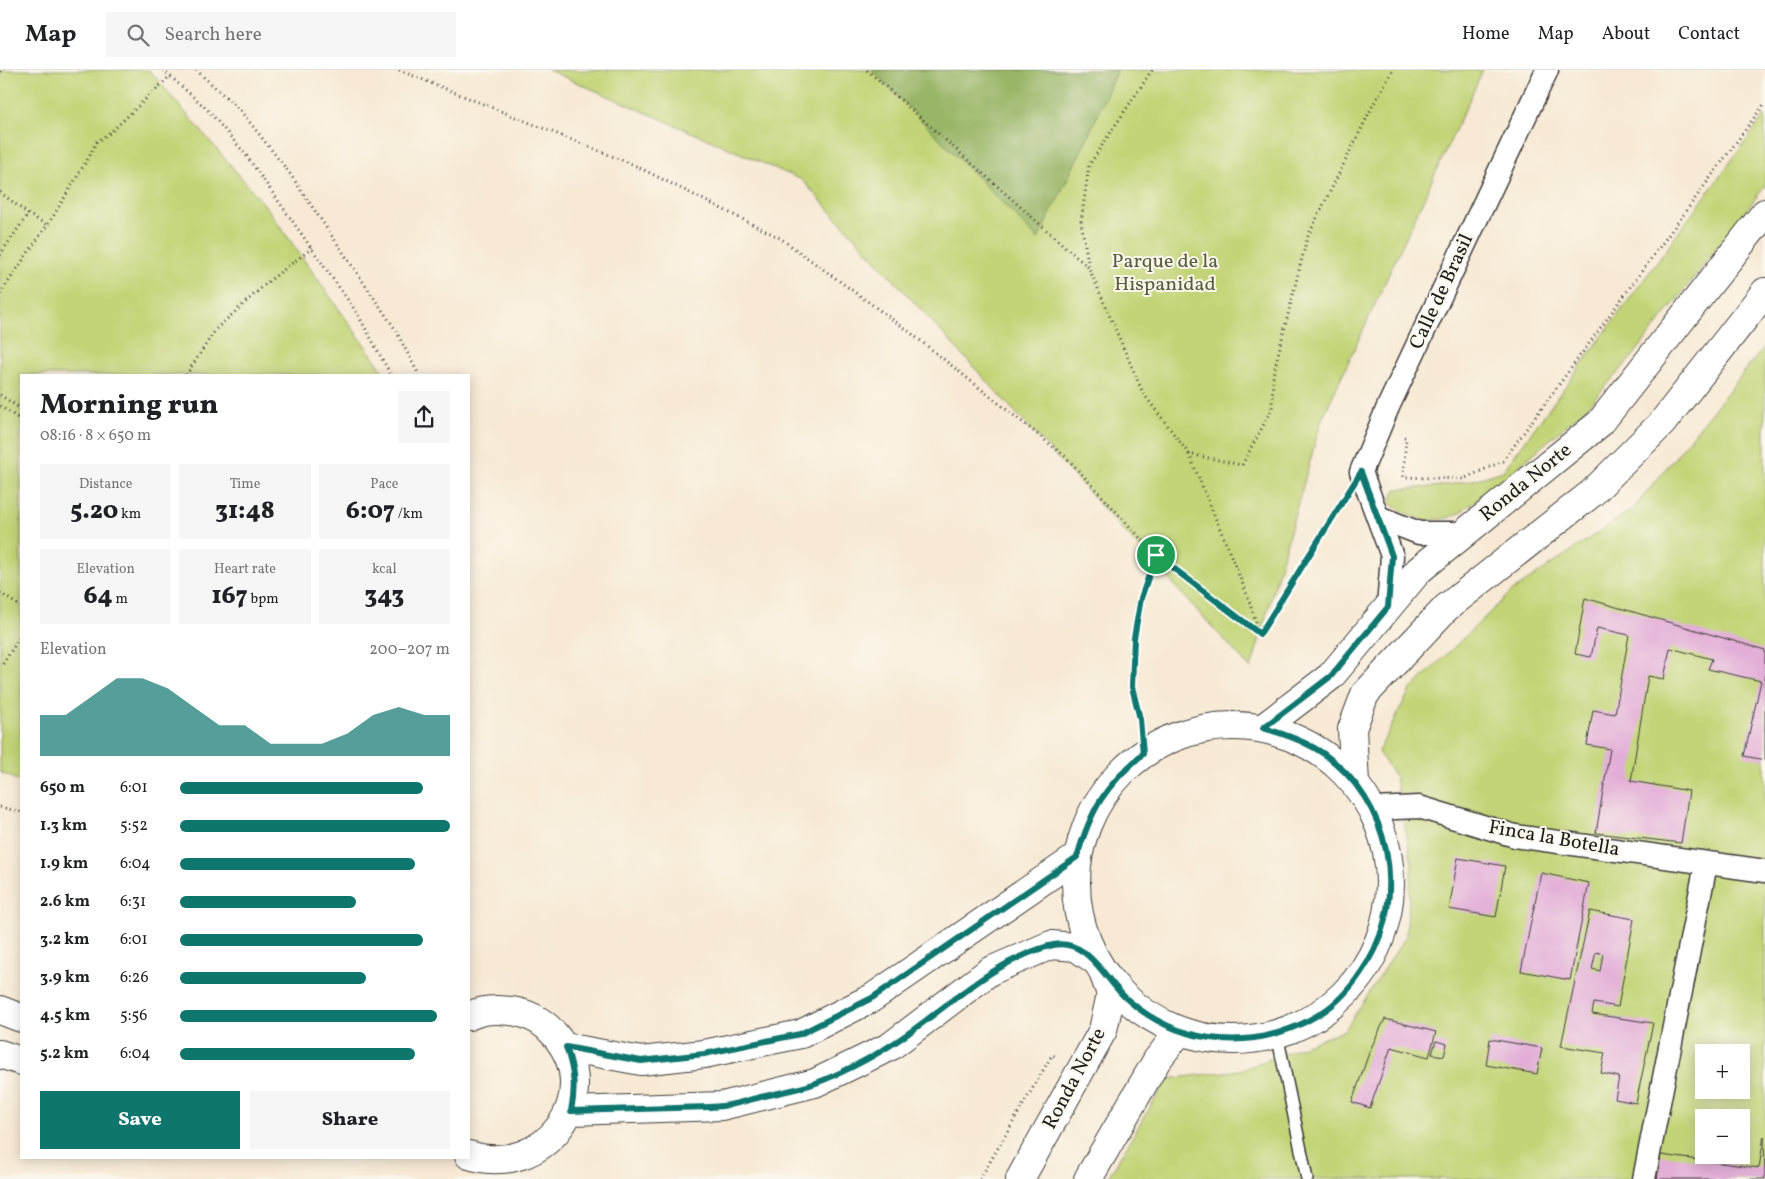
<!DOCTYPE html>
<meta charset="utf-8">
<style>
:root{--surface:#fff;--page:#f6f6f6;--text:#202124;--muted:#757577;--line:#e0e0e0;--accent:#0f766e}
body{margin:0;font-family:Vollkorn,serif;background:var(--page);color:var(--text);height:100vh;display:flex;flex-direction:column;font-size:19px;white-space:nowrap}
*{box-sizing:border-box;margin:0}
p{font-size:16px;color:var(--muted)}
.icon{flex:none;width:28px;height:28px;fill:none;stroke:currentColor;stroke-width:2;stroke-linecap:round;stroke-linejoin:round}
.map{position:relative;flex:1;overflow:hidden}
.sheet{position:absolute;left:20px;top:304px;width:450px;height:785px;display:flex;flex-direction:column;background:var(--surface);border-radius:0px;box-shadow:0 2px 12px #0003}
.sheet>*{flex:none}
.controls{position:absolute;left:1695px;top:974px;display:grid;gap:10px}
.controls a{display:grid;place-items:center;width:55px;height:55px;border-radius:0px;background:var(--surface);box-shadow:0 2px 12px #0003;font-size:25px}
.pin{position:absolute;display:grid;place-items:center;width:42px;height:42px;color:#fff;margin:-21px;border:2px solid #fff;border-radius:50%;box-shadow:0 1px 5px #0007}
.round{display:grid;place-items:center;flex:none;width:52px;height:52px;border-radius:0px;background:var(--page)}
.overview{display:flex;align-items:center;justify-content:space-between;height:85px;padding:0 20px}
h1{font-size:28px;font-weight:800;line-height:38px}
.metrics{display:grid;grid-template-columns:repeat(3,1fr);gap:8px;height:85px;padding:5px 20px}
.metrics div{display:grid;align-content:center;border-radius:0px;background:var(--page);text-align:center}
.metrics b{font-size:25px;font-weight:800}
.metrics small{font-size:14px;font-weight:400}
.metrics p{font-size:14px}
.chart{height:140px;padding:10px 20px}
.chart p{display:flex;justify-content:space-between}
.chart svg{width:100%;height:90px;margin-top:5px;fill:var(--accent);opacity:.7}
.action{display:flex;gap:10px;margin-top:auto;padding:10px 20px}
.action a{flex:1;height:58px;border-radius:0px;background:var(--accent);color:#fff;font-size:20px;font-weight:800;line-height:58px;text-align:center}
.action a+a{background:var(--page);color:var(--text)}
ul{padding:0 20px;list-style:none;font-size:16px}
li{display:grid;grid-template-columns:80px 60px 1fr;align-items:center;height:38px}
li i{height:12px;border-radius:6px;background:var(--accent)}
header{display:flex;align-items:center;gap:30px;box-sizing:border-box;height:70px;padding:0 25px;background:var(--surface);border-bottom:1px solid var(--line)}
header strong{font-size:24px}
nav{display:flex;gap:28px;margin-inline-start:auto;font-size:18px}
.search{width:350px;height:45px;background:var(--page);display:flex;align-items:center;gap:12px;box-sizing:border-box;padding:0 18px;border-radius:0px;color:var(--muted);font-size:19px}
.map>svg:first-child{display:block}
.green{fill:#c2d477;stroke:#6f784a;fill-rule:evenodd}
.forest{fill:#99b668;stroke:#5a6942}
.building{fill:#e2add7;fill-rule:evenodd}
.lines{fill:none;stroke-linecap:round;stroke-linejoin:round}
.service-casing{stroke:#3d3b38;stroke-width:14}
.minor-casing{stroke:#3d3b38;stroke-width:25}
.secondary-casing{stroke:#3d3b38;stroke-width:30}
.primary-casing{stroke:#3d3b38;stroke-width:30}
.path{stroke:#3d3b38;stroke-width:3;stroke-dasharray:1 4;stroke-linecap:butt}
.service{stroke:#fff;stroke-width:11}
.minor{stroke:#fff;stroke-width:22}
.secondary{stroke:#fff;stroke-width:28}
.primary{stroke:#fff;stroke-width:28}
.route-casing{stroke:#fff;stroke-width:10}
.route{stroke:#0f766e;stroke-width:6}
.labels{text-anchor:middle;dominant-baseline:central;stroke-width:4;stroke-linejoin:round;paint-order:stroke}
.park-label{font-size:20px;fill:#565c3c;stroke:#fbf7ec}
.street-label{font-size:20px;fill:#1c1c1c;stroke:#fbf7ec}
</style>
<header>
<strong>Map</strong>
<div class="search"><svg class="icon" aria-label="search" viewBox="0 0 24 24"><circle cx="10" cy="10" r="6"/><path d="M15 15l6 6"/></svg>Search here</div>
<nav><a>Home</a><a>Map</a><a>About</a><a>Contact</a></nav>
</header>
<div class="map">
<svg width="1765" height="1109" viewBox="0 0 1765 1109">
<rect width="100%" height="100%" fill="#fbf7ec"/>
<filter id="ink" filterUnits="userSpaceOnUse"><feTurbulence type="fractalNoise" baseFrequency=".02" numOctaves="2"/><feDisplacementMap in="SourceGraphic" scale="10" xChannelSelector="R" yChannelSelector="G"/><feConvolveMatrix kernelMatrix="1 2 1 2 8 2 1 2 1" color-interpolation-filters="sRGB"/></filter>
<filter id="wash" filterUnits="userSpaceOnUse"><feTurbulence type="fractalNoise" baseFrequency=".0096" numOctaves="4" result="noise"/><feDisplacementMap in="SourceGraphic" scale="20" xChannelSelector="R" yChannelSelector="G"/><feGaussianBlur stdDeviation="1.12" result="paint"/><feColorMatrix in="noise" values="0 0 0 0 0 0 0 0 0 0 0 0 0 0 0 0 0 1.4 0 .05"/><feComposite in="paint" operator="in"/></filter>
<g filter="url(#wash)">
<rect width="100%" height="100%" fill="#f7e9d4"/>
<g class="green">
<polygon points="0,0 149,0 264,134 386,305 21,305 21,712 0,702"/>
<polygon points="548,0 1483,0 1322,349 1251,599 802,110"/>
<path d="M 1765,45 L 1765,116 L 1633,286 L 1584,340 L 1503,410 L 1458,444 L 1448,448 L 1426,451 L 1408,445 L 1389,433 L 1396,419 C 1436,418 1465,414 1503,401 Z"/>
<path d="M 1765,276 L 1765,1109 L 1107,1109 L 1167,1009 L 1241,1000 L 1345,960 L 1406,866 L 1412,794 L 1395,706 L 1378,682 L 1410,620 L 1511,522 L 1634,438 ZM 1704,982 L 1741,982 L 1741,1020 L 1704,1020 ZM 1704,1048 L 1741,1048 L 1741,1085 L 1704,1085 Z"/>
</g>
<polygon class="forest" points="872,0 1117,0 1087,69 1038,169"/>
<g id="blocks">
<g class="building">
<polygon points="1585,528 1765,580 1765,690 1744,686 1761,611 1708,599 1712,589 1670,578 1664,609 1648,606 1631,711 1689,721 1681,773 1596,763 1610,679 1587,675 1593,640 1615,644 1629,565 1597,558 1591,587 1575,584"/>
<polygon points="1458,788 1505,796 1496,847 1449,839"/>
<polygon points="1541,803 1589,813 1570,910 1521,901"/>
<path d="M 1590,841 L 1634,849 L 1618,937 L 1594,933 L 1592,944 L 1653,953 L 1636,1033 L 1615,1029 L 1619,1007 L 1601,1003 L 1605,983 L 1561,976 ZM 1596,882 L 1603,884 L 1600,901 L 1592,899 Z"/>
<polygon points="1385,949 1436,962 1429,987 1391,977 1370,1038 1352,1032 1370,980"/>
<polygon points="1490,969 1542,978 1537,1004 1486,995"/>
<polygon points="1436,971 1447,974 1444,986 1432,984"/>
<polygon points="1764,1066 1765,1109 1657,1109 1661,1085 1759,1098"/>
</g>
</g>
</g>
<g filter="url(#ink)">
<use href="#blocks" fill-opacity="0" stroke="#3d3b38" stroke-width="1"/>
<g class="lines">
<defs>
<polyline id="service" points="1277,964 1307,1109"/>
<g id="minor">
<polyline points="1378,447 1419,463 1464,463"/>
<polyline points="1388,537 1392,486 1361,402 1388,337 1547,0"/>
<polyline points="1373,739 1419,737 1515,766 1765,801"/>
<polyline points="1644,1109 1706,794"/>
</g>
<g id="secondary">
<polyline points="0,940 21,948"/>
<path d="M 469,946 C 484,938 501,939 517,942 C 532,945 546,954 555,965 C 607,1026 544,1109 469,1085"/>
<polyline points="565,977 641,991 704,984 801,964 872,928 1077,787"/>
<polyline points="0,984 21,991"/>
<polyline points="571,1041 722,1036 815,1013 891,976 990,901 1051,875 1076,877 1096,891"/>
</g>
<g id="primary">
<circle cx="1233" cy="813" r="157"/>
<polyline points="1263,658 1331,606 1419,500 1600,353 1765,143"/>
<polyline points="1355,713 1352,659 1365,624 1446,538 1592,423 1662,353 1765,222"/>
<polyline points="1020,1109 1103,960 1111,924 1104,905"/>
<polyline points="1088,1109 1157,990 1179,962"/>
</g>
</defs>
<use href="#service" class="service-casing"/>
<use href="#minor" class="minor-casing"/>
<use href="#secondary" class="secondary-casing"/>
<use href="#primary" class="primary-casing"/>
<g class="path">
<polyline points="163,0 207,39 246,85 357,243 391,305"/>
<polyline points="196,0 240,40 288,101 395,259 419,305"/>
<polyline points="399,0 634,95 780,168 907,260 1066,387 1156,485 1260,564 1344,430"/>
<polyline points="867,0 1089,198"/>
<polyline points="1152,0 1089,95 1081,152 1089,198 1143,323 1189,384 1242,395 1272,339 1273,305 1307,168 1372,37 1393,0"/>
<polyline points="0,2 1,0"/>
<polyline points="0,122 28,144 47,155"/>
<polyline points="0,185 28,144"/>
<polyline points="0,224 54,145 90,85 96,72 111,62 170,6"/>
<polyline points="186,305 216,259 269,211 312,178"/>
<polyline points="0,325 21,339"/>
<polyline points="0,336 21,350"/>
<polyline points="1404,367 1406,368 1403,407 1463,409 1503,391 1765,33"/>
<polyline points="1189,384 1246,522 1260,564"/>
<polyline points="0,523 21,537"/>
<polyline points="3,594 21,565"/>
<polyline points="1143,683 1140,649 1132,617 1134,568 1141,528 1156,485"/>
<polyline points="0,737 21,742"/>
<polyline points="980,1109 1052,985 1057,987"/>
</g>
<use href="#service" class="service"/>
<use href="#minor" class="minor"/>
<use href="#secondary" class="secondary"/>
<use href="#primary" class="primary"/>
</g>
</g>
<g class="lines" filter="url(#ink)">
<defs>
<path id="route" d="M 1361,402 L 1392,486 L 1388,537 L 1331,606 L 1263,658 C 1285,664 1306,671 1324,684 C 1390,731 1409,824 1367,893 C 1355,913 1339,933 1318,945 C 1257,982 1182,977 1128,930 C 1104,910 1088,865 1049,876 C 986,894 944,942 891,975 C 871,988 838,1005 816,1013 C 797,1020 776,1023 757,1028 C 745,1031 734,1035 722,1036 C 706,1038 689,1037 673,1038 C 639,1039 605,1040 571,1041 C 576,1017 574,1000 566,977 L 641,991 L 704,984 L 800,964 L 872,928 L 1077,787 C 1091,739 1105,716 1143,684 L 1140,649 L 1132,617 L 1134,568 L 1141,528 L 1156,485 L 1260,564 Z"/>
</defs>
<use href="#route" class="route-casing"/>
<use href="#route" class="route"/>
</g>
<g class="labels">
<g class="park-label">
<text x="1165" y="192">Parque de la<tspan x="1165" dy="23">Hispanidad</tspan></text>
</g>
<g class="street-label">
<text transform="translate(1442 222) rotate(-65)">Calle de Brasil</text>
<text transform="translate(1526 413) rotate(-39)">Ronda Norte</text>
<text transform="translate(1554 769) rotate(10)">Finca la Botella</text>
<text transform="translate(1075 1009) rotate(-62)">Ronda Norte</text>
</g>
</g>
</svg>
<div class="controls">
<a>+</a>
<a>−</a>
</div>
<div class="pin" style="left:1156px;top:485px;background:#1e9e55"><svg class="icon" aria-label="arrive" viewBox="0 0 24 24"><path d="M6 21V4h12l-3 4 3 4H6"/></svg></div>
<section class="sheet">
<div class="overview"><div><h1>Morning run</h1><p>08:16 · 8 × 650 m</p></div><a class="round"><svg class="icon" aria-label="share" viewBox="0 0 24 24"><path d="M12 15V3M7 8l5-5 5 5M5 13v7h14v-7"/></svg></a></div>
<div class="metrics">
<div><p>Distance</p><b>5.20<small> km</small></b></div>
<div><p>Time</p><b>31:48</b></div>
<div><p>Pace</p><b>6:07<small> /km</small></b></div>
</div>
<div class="metrics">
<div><p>Elevation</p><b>64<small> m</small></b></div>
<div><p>Heart rate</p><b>167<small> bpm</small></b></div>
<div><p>kcal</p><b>343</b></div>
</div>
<div class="chart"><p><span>Elevation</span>200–207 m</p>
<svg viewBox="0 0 160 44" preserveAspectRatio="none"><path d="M0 44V24L10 24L20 15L30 6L40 6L50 11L60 20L70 29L80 29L90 38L100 38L110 38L120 33L130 24L140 20L150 24L160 24V44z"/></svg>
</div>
<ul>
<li><b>650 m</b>6:01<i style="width:90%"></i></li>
<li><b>1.3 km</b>5:52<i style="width:100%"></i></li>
<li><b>1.9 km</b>6:04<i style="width:87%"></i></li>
<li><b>2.6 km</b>6:31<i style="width:65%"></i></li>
<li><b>3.2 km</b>6:01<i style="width:90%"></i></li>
<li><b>3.9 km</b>6:26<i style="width:69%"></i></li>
<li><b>4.5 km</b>5:56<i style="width:95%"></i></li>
<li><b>5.2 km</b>6:04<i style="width:87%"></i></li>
</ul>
<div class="action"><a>Save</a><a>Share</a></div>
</section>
</div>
